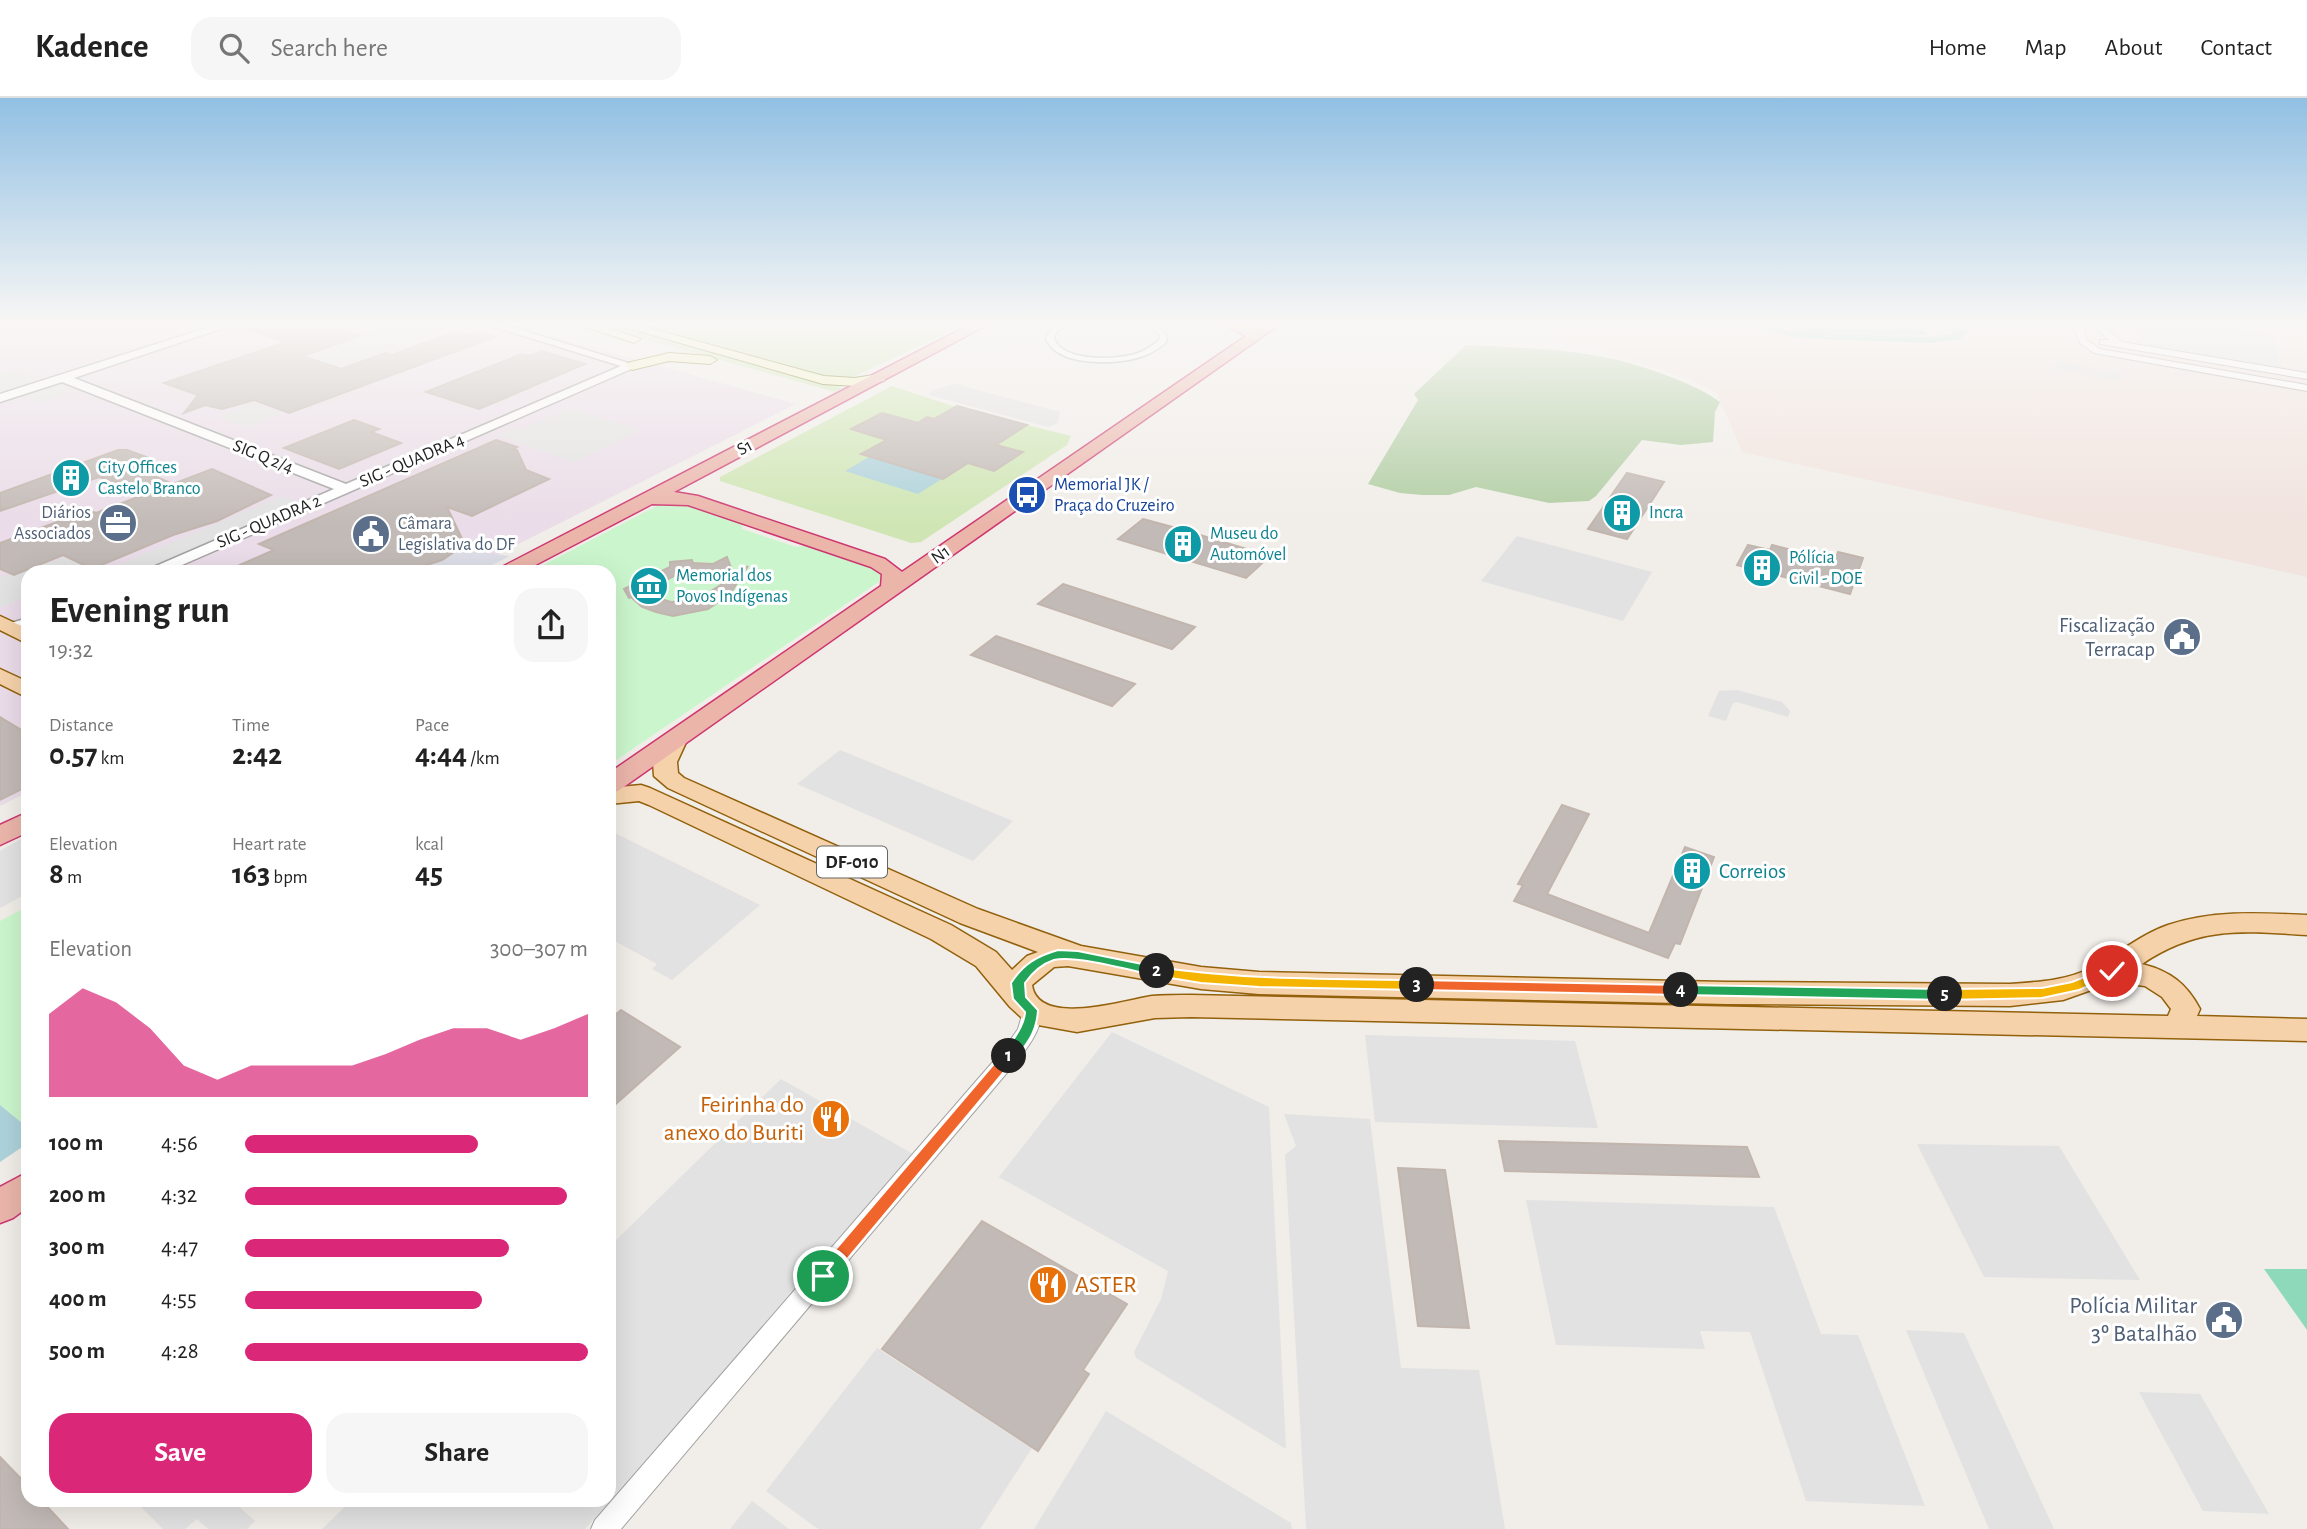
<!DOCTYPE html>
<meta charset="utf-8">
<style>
:root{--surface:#fff;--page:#f6f6f6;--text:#222;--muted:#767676;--line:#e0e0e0;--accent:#db2777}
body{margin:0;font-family:"Alegreya Sans",sans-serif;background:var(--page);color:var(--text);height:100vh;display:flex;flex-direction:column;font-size:26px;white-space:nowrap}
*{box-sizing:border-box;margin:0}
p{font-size:23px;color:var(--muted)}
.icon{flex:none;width:38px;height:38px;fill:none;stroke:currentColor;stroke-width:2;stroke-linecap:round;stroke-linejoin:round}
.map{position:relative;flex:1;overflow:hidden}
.details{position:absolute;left:21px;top:467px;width:595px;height:942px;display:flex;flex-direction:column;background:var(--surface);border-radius:21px;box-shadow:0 7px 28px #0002}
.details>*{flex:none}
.pin{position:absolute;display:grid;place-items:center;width:60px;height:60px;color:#fff;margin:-30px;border:4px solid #fff;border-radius:50%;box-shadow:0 2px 7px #0007}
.km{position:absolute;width:35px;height:35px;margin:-18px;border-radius:50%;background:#222;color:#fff;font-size:19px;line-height:35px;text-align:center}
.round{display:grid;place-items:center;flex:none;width:74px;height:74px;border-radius:21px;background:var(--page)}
.headline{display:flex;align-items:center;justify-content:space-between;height:119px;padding:0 28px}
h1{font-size:38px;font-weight:700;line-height:52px}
.stats{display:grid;grid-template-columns:repeat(3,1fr);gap:10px;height:119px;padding:7px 28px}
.stats div{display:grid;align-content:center}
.stats b{font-size:30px;font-weight:700}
.stats small{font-size:19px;font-weight:400}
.stats p{font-size:19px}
.chart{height:196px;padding:14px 28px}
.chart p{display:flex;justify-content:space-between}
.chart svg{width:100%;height:126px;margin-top:7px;fill:var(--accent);opacity:.7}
.button{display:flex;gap:14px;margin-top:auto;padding:14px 28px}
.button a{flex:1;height:80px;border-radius:21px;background:var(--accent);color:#fff;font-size:28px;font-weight:700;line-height:80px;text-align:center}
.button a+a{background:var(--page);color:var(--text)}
ul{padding:0 28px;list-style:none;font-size:23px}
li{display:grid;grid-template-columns:112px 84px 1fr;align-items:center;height:52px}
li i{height:18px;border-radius:9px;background:var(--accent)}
header{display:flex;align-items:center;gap:42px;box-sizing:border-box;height:98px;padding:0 35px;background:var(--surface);border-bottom:2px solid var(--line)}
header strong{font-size:33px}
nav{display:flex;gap:38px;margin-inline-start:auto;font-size:24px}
.search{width:490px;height:63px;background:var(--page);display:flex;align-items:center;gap:18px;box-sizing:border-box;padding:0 24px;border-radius:21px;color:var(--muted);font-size:26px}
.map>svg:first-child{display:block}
.industrial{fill:#eadce8}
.military{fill:#f1e3de}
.grass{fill:#cfe6b4}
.forest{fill:#b0cda2}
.park{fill:#cbf6cd}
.pitch{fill:#8ed9b9}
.parking{fill:#e2e2e2}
.plaza{fill:#dddee7}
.water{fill:#aed2db}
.building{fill:#c2bab6;stroke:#c2b5ad;stroke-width:2;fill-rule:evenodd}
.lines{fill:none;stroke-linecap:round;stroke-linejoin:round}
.pedestrian-casing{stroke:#a3a3a3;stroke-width:3}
.minor-casing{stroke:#a3a3a3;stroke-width:2}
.tertiary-casing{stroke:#a3a3a3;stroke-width:3}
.secondary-casing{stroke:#6c730e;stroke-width:2}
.primary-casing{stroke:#93610c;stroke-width:3}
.trunk-casing{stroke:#ce3771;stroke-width:3}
.pedestrian{fill:#fff;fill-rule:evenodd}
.minor{fill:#fff;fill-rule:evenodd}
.tertiary{fill:#fff;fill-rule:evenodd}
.secondary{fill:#f5f5c3;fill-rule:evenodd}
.primary{fill:#f5d2aa;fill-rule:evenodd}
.trunk{fill:#ebb5aa;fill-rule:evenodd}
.split-1{fill:#f0652b;stroke:#fff;stroke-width:2}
.split-2{fill:#22a559;stroke:#fff;stroke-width:2}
.split-3{fill:#f5b400;stroke:#fff;stroke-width:2}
.split-4{fill:#f0652b;stroke:#fff;stroke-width:2}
.split-5{fill:#22a559;stroke:#fff;stroke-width:2}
.split-6{fill:#f5b400;stroke:#fff;stroke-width:2}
.labels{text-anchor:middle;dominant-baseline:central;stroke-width:6;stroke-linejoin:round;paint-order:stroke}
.far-street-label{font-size:18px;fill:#222;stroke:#fff}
.far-culture-label{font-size:18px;fill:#0d838f;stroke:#fff;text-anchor:start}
.far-transit-label{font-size:18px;fill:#164399;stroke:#fff;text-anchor:start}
.far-service-label{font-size:18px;fill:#4e5e75;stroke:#fff;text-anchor:end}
.shield{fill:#fff;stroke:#646464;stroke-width:2}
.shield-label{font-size:19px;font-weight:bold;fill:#222}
.service-label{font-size:21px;fill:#4e5e75;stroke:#fff;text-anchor:end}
.culture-label{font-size:21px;fill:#0d838f;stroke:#fff;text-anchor:start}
.near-food-label{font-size:24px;fill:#c56008;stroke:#fff;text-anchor:end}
.near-service-label{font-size:24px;fill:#4e5e75;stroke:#fff;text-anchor:end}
</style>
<header>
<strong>Kadence</strong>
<div class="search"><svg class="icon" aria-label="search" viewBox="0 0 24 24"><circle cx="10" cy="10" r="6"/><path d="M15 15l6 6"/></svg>Search here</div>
<nav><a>Home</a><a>Map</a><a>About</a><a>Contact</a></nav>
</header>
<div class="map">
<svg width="2307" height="1431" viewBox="0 0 2307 1431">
<rect width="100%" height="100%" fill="#f1eee9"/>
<polygon class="industrial" points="0,226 509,226 796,306 463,474 28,474 28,694 0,708"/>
<polygon class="military" points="1540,226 2307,226 2307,479 1742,354 1717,295 1689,281 1567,243"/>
<g class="grass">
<polygon points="601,226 612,226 843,290 835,294 597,228"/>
<polygon points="630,226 966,226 849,281 829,280"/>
<polygon points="892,288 956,309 1071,338 1067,347 921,444 911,445 720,383 720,379"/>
</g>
<path class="forest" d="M 1466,247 C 1539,251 1594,250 1663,276 C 1684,284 1702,291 1720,304 L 1715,314 L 1713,344 L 1681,347 L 1642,342 L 1596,398 L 1589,403 L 1549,405 L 1476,389 L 1449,397 L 1422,397 L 1400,395 L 1368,386 L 1418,302 L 1414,296 Z"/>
<g class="park">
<polygon points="677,403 742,425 742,431 796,449 808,447 882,473 883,481 609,667 609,474 530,474 662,405"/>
<polygon points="28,808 28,1030 0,1007 0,823"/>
</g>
<g class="pitch">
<polygon points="1749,226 1764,226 1792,234 1787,226 1918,226 1929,237 1799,234 1926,239 1952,236 1954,234 1948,226 1969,226 1971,232 1960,241 1931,245 1800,240 1771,234"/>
<polygon points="2264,1171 2307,1171 2307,1232"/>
</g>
<g class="parking">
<polygon points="395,226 458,228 341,270 304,258"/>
<polygon points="2139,226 2207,226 2274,237 2281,270 2137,245"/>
<polygon points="2056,263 2120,275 2119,283 2055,271"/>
<polygon points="19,271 47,282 0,297 0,277"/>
<polygon points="56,284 76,293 38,305 18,296"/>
<polygon points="955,286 1060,314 1058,325 1048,329 929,297 932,292"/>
<polygon points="254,305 283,316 245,330 217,319"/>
<polygon points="571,310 640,332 573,364 497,337 514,330 521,332"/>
<polygon points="282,398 298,405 136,474 101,474"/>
<polygon points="1517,438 1652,474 1623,523 1481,483"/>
<polygon points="66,459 96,474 28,474 28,498 0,510 0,479"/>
<polygon points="1737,592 1782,604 1790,613 1788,619 1737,604 1733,605 1726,623 1708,618 1719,593"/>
<polygon points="840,652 1013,723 973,763 797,686"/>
<polygon points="609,732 760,807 672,882 652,871 657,866 609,840"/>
<polygon points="28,737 28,795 0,810 0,753"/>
<polygon points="1112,934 1269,1009 1286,1351 1136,1260 1134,1254 1161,1201 1168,1173 999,1079"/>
<polygon points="1365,937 1575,943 1598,1030 1375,1024"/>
<polygon points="781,981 913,1056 585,1431 322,1431 352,1402 609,1402 609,1149"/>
<polygon points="1284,1016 1370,1021 1401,1270 1479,1272 1505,1431 1306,1431 1285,1057 1296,1048"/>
<polygon points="1917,1046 2059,1048 2140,1182 1984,1179"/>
<polygon points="1526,1102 1774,1109 1821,1236 1858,1237 1925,1408 1806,1403 1750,1234 1700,1233 1705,1251 1556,1247"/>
<polygon points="1906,1232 1964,1235 2054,1431 1989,1431"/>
<polygon points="877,1250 1032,1350 980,1431 818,1431 766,1393"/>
<polygon points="2139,1294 2200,1296 2269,1416 2203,1413"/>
<polygon points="1106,1313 1291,1425 1292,1431 1034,1431"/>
<polygon points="134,1402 240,1402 237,1407 255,1423 247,1431 208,1431 197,1421 185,1431 163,1431"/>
<polygon points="752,1403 789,1431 730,1431"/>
</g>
<polygon class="plaza" points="357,441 409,472 439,462 456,451 510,458 478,474 313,474"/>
<g class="water">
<polygon points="895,344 967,365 918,396 845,373"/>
<polygon points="0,1007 28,1030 28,1045 0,1064"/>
</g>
<g class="building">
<polygon points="240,226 323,226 360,238 302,258 341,271 385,255 392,257 456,233 470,237 477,234 495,239 289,315 254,302 222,311 205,307 184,315 198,297 164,285 286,244 239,229"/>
<polygon points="541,253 585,266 479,311 426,294 522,256 530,258"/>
<polygon points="957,308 1027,327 996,347 1023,354 994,373 968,365 943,381 861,356 887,342 851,331 882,315 918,325 927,319 934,321"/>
<polygon points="354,322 379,331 371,334 401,345 339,371 284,350"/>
<polygon points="496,342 517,349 513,351 517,352 526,372 549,381 472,418 447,409 463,443 457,452 442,462 405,474 224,474 274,452 259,446"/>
<polygon points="118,352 127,352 146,359 130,368 173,386 212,371 271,397 217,423 173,437 92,471 63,457 14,477 0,471 0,445 89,412 96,415 151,394 99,379 0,413 0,395"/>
<polygon points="1627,375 1664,384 1627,441 1588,431"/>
<polygon points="1143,421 1180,431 1270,458 1246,480 1118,441"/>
<polygon points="1748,447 1770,452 1772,447 1835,463 1838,454 1863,460 1850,496 1737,467"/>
<path d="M 727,459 L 734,477 L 748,468 L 730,496 L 708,511 L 673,518 L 656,514 L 642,509 L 631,499 L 629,500 L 624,491 L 670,469 L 670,464 L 692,462 L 693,465 L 713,466 ZM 682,474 L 730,481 L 703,498 L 690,503 L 671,504 L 640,495 Z"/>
<polygon points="1063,486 1195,529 1172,551 1038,506"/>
<polygon points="996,538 1135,586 1112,608 971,557"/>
<polygon points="0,619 28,636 28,688 0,702"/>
<polygon points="1562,707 1589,716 1547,796 1649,835 1685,749 1714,759 1680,846 1675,845 1668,860 1514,803 1523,787 1518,786"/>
<polygon points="621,912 680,949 609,1012 609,922"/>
<polygon points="1499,1043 1747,1049 1759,1079 1505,1073"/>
<polygon points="1398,1070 1445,1072 1469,1230 1418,1228"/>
<polygon points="982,1123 1127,1206 1083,1272 1089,1276 1038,1353 882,1251"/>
<polygon points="0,1359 28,1388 28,1402 41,1402 68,1431 0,1431"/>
</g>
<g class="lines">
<defs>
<path id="pedestrian" d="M 1061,226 L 1069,226 L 1056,234 L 1054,240 C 1062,264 1115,262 1135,256 C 1145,253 1152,248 1159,242 L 1160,237 L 1147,226 L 1154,226 L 1165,235 L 1167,243 C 1160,250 1152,255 1143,258 C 1120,267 1056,270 1046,240 L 1051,232 Z"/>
<g id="minor">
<polygon points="2073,226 2081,226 2087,242 2100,251 2307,287 2307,293 2094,255 2080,245"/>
<polygon points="2099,226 2107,226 2106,230 2122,244 2307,275 2307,281 2100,246 2100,242 2109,242 2097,231"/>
<path d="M 1032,905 L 1039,907 C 1048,927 1023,956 1011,970 L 621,1431 L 591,1431 L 595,1422 L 1004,951 L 1018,931 L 1025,907 Z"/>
</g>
<g id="tertiary">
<polygon points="219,226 235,226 74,280 346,386 621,268 485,226 502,226 638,268 166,474 147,474 149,471 334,391 62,284 0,304 0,296"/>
<polygon points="28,520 28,530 10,535 2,530 4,527"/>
</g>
<g id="secondary">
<polygon points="577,226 597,226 641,241 634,245"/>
<polygon points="614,226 635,226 824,278 855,280 879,276 886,280 884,283 855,288 823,286"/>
<polygon points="669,255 710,258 717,262 710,266 669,263 632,272 625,268 627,265"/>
</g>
<g id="primary">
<polygon points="0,518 28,531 28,546 0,532"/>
<polygon points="0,571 28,584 28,600 0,586"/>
<path d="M 677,633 L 685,635 L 688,640 L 677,664 L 678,675 L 684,680 L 978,811 L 1081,848 L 1201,869 L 1259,874 L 1727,884 L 2010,886 C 2037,884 2064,883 2089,871 C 2116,858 2139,837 2168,827 C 2213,812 2260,815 2307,817 L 2307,837 C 2242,833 2198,828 2142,866 C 2170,873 2187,886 2200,911 L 2197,918 L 2307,921 L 2307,943 L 1191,919 L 1155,920 L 1077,934 L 1038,927 L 1022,920 L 1010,909 L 976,868 L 931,841 L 649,707 L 639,703 L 609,706 L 609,690 L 641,687 L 650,690 L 951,827 L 996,854 L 1012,872 L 1027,858 L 1038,854 L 960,825 L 668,690 L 654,678 L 653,664 L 669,635 ZM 1068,868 L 1201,891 L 1259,896 L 1727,906 L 2010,908 L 2063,902 L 2114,884 L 2145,888 L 2162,899 L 2171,911 L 2168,918 L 1191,897 C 1178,897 1165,897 1152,898 C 1125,902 1038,930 1032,887 L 1054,869 Z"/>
</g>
<g id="trunk">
<polygon points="971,226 989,226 674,394 698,398 885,461 902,474 1246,238 1223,226 1245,226 1257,231 1263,226 1280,226 618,693 609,695 609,675 881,488 882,476 871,469 688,407 652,406 522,474 497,474 500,470"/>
<polygon points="28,714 28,734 0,747 0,727"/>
<polygon points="28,1074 28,1109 13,1120 0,1125 0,1089"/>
</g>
</defs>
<use href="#pedestrian" class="pedestrian-casing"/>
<use href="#minor" class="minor-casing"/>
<use href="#tertiary" class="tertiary-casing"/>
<use href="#secondary" class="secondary-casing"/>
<use href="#primary" class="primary-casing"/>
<use href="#trunk" class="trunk-casing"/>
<use href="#pedestrian" class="pedestrian"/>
<use href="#minor" class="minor"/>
<use href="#tertiary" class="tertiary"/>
<use href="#secondary" class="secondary"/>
<use href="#primary" class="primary"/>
<use href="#trunk" class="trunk"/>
</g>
<linearGradient id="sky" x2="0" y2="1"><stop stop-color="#91c0e3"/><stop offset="0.53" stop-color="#f9f7f5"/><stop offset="1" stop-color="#f9f7f5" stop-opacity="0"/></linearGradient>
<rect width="2307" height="426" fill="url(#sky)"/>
<polygon class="split-1" points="1009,952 1016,958 1014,962 828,1184 823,1186 817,1184 815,1178 817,1173 1004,954"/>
<path class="split-2" d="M 1058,852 L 1078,853 L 1157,869 L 1164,873 L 1157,878 C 1132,873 1077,857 1054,862 C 1042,866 1032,875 1025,885 L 1026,899 L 1038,912 C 1037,934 1027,946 1014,962 L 1004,962 C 1002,951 1024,934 1025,914 L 1013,901 L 1011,885 C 1023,866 1037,858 1058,852 Z"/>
<path class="split-3" d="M 1157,869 C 1243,882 1330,881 1417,882 L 1424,887 L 1417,892 L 1259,889 L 1201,885 L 1152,877 L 1151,873 Z"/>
<polygon class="split-4" points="1417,882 1681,887 1687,892 1681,897 1417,892 1411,887"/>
<polygon class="split-5" points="1681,887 1945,891 1952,896 1945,902 1681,897 1674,892"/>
<polygon class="split-6" points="2112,868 2118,873 2116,876 2079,892 2042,900 1945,902 1939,896 1945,891 2042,890 2072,884"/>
<defs>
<symbol id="building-disc" viewBox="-11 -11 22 22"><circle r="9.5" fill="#0f9aa8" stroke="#fff"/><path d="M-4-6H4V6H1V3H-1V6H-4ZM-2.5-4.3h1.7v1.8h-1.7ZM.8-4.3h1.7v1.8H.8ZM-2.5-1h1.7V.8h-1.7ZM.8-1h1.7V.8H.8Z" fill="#fff"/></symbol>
<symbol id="bus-disc" viewBox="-11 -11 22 22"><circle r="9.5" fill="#1a4fb4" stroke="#fff"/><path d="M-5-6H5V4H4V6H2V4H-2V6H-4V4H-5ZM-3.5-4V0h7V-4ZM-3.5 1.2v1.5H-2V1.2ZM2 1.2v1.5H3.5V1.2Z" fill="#fff"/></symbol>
<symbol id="office-disc" viewBox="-11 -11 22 22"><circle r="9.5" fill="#5c6f8a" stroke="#fff"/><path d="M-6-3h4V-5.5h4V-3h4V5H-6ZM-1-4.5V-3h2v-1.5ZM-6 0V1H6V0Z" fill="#fff"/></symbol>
<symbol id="civic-disc" viewBox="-11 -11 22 22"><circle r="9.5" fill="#5c6f8a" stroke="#fff"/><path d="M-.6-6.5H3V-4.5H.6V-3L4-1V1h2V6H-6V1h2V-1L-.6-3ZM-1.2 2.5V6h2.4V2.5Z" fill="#fff"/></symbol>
<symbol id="museum-disc" viewBox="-11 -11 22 22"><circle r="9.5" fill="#0f9aa8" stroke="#fff"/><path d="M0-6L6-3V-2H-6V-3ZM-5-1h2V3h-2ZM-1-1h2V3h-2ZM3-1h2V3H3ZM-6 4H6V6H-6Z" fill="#fff"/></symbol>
<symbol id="restaurant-disc" viewBox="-11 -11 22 22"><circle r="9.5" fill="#e8710a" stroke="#fff"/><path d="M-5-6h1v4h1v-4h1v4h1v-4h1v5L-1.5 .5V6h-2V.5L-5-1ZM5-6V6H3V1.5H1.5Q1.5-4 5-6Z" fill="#fff"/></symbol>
</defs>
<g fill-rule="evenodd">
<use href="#building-disc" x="49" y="358" width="44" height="44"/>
<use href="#bus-disc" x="1005" y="375" width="44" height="44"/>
<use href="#building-disc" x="1600" y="393" width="44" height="44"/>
<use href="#office-disc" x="96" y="403" width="44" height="44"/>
<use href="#civic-disc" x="349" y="414" width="44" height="44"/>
<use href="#building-disc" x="1161" y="424" width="44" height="44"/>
<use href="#building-disc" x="1740" y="448" width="44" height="44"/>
<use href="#museum-disc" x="627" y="466" width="44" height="44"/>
<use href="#civic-disc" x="2160" y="517" width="44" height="44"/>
<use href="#building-disc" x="1670" y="751" width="44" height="44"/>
<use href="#restaurant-disc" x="809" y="999" width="44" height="44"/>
<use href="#restaurant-disc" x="1026" y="1165" width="44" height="44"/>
<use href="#civic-disc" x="2202" y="1200" width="44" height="44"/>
</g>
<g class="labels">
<g class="far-street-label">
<text transform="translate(745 350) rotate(-28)">S1</text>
<text transform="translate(263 359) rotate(22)">SIG Q 2/4</text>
<text transform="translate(412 363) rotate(-23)">SIG - QUADRA 4</text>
<text transform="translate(269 424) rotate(-23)">SIG - QUADRA 2</text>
<text transform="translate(941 457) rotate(-35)">N1</text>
</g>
<g class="far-culture-label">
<text x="98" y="370">City Offices<tspan x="98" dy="21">Castelo Branco</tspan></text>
<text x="1649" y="415">Incra</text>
<text x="1210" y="436">Museu do<tspan x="1210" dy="21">Automóvel</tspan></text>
<text x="1789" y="460">Pólícia<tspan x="1789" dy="21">Civil - DOE</tspan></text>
<text x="676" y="478">Memorial dos<tspan x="676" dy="21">Povos Indígenas</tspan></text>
</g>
<g class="far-transit-label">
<text x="1054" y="387">Memorial JK /<tspan x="1054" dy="21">Praça do Cruzeiro</tspan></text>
</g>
<g class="far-service-label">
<text x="91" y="415">Diários<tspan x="91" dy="21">Associados</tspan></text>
<text x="398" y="426" text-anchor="start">Câmara<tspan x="398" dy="21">Legislativa do DF</tspan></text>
</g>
<rect class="shield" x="817" y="748.5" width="70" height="31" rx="5"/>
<g class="shield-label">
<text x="852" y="764">DF-010</text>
</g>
<g class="service-label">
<text x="2155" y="527">Fiscalização<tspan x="2155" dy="24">Terracap</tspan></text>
</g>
<g class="culture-label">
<text x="1719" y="773">Correios</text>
</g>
<g class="near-food-label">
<text x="804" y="1007">Feirinha do<tspan x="804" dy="28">anexo do Buriti</tspan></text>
<text x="1075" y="1187" text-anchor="start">ASTER</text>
</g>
<g class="near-service-label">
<text x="2197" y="1208">Polícia Militar<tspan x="2197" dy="28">3º Batalhão</tspan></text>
</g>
</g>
</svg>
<div class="pin" style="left:823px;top:1178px;background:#1e9e55"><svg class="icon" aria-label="arrive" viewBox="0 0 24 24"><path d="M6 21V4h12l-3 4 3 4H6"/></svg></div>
<div class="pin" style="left:2112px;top:873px;background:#d93025"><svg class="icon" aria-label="check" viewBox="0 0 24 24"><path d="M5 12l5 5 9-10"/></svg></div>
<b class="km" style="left:1009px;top:958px">1</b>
<b class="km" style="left:1157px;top:873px">2</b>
<b class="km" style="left:1417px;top:887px">3</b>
<b class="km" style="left:1681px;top:892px">4</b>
<b class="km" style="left:1945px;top:896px">5</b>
<section class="details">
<div class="headline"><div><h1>Evening run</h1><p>19:32</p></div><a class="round"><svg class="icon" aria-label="share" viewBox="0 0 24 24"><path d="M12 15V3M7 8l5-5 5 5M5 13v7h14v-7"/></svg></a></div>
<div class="stats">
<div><p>Distance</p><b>0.57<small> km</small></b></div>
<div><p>Time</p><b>2:42</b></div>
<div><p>Pace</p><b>4:44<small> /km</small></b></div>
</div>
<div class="stats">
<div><p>Elevation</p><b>8<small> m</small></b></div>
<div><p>Heart rate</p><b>163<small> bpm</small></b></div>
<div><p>kcal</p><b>45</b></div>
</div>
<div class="chart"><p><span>Elevation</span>300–307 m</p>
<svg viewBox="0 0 160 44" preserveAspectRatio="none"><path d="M0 44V15L10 6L20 11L30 20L40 33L50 38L60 33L70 33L80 33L90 33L100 29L110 24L120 20L130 20L140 24L150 20L160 15V44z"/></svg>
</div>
<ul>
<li><b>100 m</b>4:56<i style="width:68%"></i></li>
<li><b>200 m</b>4:32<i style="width:94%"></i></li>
<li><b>300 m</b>4:47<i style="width:77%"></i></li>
<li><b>400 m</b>4:55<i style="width:69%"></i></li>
<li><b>500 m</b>4:28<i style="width:100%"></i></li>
</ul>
<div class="button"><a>Save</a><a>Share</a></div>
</section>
</div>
